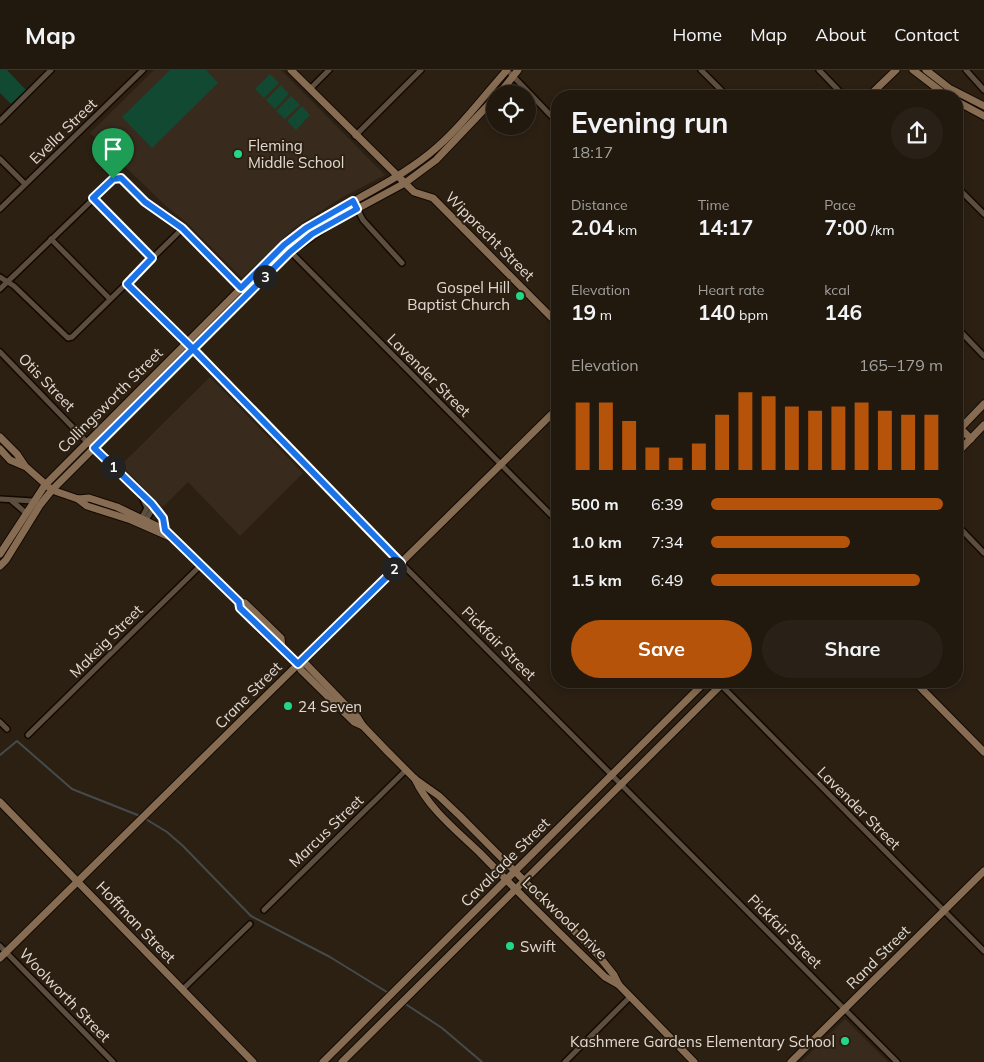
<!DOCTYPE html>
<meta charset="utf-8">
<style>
:root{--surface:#21180e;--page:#292117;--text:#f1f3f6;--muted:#a2a09e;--line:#3e372e;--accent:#b45309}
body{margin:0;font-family:Mulish,sans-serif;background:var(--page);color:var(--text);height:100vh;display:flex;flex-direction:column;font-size:19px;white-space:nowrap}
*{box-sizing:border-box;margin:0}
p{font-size:16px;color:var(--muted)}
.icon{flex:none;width:28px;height:28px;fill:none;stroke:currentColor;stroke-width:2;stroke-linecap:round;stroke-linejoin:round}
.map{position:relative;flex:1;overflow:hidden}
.panel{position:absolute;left:551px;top:20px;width:412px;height:598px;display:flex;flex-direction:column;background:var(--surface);border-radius:20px;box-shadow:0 2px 8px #0003,0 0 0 1px var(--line)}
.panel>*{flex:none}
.buttons{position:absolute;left:486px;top:15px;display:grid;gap:10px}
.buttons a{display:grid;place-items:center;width:50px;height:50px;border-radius:50%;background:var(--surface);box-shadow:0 2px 8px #0003,0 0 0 1px var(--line);font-size:25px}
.pin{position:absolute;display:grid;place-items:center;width:42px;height:42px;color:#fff;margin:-51px -21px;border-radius:50% 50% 50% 0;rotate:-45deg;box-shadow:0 0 5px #0007}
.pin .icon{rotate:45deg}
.km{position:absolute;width:25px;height:25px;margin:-12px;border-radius:50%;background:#222;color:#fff;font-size:14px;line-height:25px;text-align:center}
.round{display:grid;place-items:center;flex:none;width:52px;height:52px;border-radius:26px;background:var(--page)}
.headline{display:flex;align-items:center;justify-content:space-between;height:85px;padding:0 20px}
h1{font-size:28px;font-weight:700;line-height:38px}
.stats{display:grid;grid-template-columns:repeat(3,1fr);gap:8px;height:85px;padding:5px 20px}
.stats div{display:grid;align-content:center}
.stats b{font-size:21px;font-weight:700}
.stats small{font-size:14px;font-weight:400}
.stats p{font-size:14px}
.chart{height:140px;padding:10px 20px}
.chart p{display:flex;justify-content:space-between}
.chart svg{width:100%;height:90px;margin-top:5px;stroke:var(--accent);stroke-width:6}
.action{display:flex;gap:10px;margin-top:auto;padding:10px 20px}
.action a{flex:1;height:58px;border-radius:30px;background:var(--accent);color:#fff;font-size:20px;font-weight:700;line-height:58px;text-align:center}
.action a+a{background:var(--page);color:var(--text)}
ul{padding:0 20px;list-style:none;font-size:16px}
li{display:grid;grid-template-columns:80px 60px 1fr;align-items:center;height:38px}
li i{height:12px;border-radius:6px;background:var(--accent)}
header{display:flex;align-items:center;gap:30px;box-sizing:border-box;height:70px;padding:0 25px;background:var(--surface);border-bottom:1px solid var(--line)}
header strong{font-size:24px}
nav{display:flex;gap:28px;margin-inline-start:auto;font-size:18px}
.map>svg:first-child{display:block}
.education{fill:#382b1e}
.green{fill:#114932}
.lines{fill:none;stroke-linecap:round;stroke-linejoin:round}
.stream{stroke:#454a4c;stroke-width:2}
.street-casing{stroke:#140901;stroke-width:8}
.secondary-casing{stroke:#140901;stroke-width:9}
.street{stroke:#5d4f40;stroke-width:5}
.secondary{stroke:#866c52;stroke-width:7}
.route-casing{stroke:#fff;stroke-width:10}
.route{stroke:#1a73e8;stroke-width:6}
.poi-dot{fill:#22d887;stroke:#2c2013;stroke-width:2}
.labels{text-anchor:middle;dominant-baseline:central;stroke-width:4;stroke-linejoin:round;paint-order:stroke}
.street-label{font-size:15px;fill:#e2d9d1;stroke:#2c2013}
.poi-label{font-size:15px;fill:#e2d9d1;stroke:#2c2013;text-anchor:start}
</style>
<header>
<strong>Map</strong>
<nav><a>Home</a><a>Map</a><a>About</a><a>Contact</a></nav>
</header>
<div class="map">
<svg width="984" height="992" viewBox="0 0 984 992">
<rect width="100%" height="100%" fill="#2c2013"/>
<g class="education">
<polygon points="154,0 281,0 385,105 343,127 294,158 242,208 187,153 166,136 90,63"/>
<polygon points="210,307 303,403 240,466 188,412 163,437 121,395"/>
<polygon points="845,949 888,992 801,992"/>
</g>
<g class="green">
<polygon points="0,0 7,0 26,20 11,34 0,23"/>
<polygon points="170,0 206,0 218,13 152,78 122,47"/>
<polygon points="270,4 279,13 264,28 255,19"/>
<polygon points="281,15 289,24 275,39 266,30"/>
<polygon points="291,26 300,35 285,49 276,41"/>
<polygon points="302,36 310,45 296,60 287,51"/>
</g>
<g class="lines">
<g class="stream">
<polyline points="0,685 17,671 72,719 140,746"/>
<polyline points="144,748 167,762 183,776 251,846 330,887 390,924"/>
<polyline points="404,933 442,958 482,992"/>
</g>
<defs>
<g id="street">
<polyline points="701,0 727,26"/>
<polyline points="819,0 844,26"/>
<polyline points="966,0 984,20"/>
<polyline points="511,4 558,53"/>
<polyline points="310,19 329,0"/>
<polyline points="0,51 51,0"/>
<polyline points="355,66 421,0"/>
<polyline points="0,89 25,114"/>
<polyline points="958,118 984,144"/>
<polyline points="93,128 153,188"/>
<polyline points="353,131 363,150 402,193"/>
<polyline points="0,139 143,0"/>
<polyline points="51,169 110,229"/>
<polyline points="284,175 558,452"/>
<polyline points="0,207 14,216 68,268 72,267 183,158"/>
<polyline points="127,213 401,493 897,992"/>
<polyline points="0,219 116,107 121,108 145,132 183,158 247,224"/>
<polyline points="958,259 984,286"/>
<polyline points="0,282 87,372 152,434 163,448 165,460"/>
<polyline points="0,429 33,431"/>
<polyline points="12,431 26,443"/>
<polyline points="140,451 147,438 142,427"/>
<polyline points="145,452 152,440 152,434"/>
<polyline points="958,456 984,483"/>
<polyline points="717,611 984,881"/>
<polyline points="0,652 7,659"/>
<polyline points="28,665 202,494"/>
<polyline points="264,840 406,700"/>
<polyline points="0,876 113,992"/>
<polyline points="182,920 250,854"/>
<polyline points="565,992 630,927"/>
</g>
<g id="secondary">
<polyline points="291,0 414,122 433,128 558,254"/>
<polyline points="913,0 947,26"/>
<polyline points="926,0 949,18 984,36"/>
<polyline points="499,24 518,0"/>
<polyline points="869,26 896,0"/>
<polyline points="958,32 984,46"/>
<polyline points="960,358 971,369"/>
<polyline points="958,361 984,334"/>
<path d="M 0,367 L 17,384 L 25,396 L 52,420 L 78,429 L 89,428 L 117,437 L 165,460 L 239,532 L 241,538 C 251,549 262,562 274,572 C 284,581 296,587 301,600 L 354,652 L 363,656"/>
<polyline points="0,379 10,390 24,396"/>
<polyline points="958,382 984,355"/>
<polyline points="78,429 87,436 131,450 172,468"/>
<path d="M 0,484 L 45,415 L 284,175 C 329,139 384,120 429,84 C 458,61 482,28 507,0"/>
<polyline points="0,496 6,490 40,435 52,420 290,182 333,152 405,113 436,90 495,28"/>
<polyline points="239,532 245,533 281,568 282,577"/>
<polyline points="298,594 306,594 358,648 363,656 387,681 415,709 439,726 460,746 598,885 614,905 619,915"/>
<polyline points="914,611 984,682"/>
<path d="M 415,709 C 428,738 457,761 480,783 C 521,825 562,866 605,907 L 619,915 L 694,992"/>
<polyline points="0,732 253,992"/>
<polyline points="0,888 558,338"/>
<polyline points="323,992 706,611"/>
<polyline points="342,992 725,611"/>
<polyline points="791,992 984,801"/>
</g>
</defs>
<use href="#street" class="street-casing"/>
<use href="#secondary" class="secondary-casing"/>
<use href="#street" class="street"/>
<use href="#secondary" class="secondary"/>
</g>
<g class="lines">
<defs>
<polyline id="route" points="113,109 93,128 152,188 127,214 193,279 94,378 152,434 163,448 165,460 239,532 240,538 298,594 401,493 193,279 290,182 312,164 357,139 353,131 306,158 284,175 241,218 182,158 145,132 121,108 113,109"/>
</defs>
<use href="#route" class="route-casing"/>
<use href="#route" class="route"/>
</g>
<g class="poi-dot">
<circle cx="238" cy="84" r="5"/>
<circle cx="520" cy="226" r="5"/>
<circle cx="288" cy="636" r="5"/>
<circle cx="510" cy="876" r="5"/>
<circle cx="845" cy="971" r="5"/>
</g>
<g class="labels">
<g class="street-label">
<text transform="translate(63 61) rotate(-44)">Evella Street</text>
<text transform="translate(490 166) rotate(45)">Wipprecht Street</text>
<text transform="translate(429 305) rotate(45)">Lavender Street</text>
<text transform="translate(47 312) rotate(46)">Otis Street</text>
<text transform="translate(110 330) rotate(-45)">Collingsworth Street</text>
<text transform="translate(106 571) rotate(-45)">Makeig Street</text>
<text transform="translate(499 573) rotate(45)">Pickfair Street</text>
<text transform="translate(248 625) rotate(-45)">Crane Street</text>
<text transform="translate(859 738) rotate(45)">Lavender Street</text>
<text transform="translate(326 761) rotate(-44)">Marcus Street</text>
<text transform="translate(505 792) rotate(-45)">Cavalcade Street</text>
<text transform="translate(565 848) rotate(44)">Lockwood Drive</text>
<text transform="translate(136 852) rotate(46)">Hoffman Street</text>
<text transform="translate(785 861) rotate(45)">Pickfair Street</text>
<text transform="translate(878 887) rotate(-45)">Rand Street</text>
<text transform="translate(65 925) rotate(46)">Woolworth Street</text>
</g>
<g class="poi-label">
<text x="248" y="75">Fleming<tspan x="248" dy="17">Middle School</tspan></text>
<text x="510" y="217" text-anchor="end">Gospel Hill<tspan x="510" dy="17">Baptist Church</tspan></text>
<text x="298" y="636">24 Seven</text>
<text x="520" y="876">Swift</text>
<text x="835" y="971" text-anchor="end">Kashmere Gardens Elementary School</text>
</g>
</g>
</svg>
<div class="buttons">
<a><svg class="icon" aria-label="locate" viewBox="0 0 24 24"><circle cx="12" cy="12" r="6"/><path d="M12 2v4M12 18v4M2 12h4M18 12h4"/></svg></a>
</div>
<div class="pin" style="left:113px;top:109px;background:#1e9e55"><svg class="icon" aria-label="arrive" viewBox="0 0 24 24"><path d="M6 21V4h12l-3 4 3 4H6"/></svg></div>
<b class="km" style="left:113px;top:397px">1</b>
<b class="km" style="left:394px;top:499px">2</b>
<b class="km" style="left:265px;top:207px">3</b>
<section class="panel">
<div class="headline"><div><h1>Evening run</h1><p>18:17</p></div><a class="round"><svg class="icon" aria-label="share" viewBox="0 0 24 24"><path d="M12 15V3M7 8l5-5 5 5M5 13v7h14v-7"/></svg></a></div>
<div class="stats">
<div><p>Distance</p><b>2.04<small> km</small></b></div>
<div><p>Time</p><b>14:17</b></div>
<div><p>Pace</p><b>7:00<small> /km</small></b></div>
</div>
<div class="stats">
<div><p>Elevation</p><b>19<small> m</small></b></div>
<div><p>Heart rate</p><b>140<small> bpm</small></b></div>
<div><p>kcal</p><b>146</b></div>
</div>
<div class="chart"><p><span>Elevation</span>165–179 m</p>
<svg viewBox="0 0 160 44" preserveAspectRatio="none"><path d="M5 44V11M15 44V11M25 44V20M35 44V33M45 44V38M55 44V31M65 44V17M75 44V6M85 44V8M95 44V13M105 44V15M115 44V13M125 44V11M135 44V15M145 44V17M155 44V17"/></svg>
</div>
<ul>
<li><b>500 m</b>6:39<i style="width:100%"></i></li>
<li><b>1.0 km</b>7:34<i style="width:60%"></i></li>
<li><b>1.5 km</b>6:49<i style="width:90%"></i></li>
</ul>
<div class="action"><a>Save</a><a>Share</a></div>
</section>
</div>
